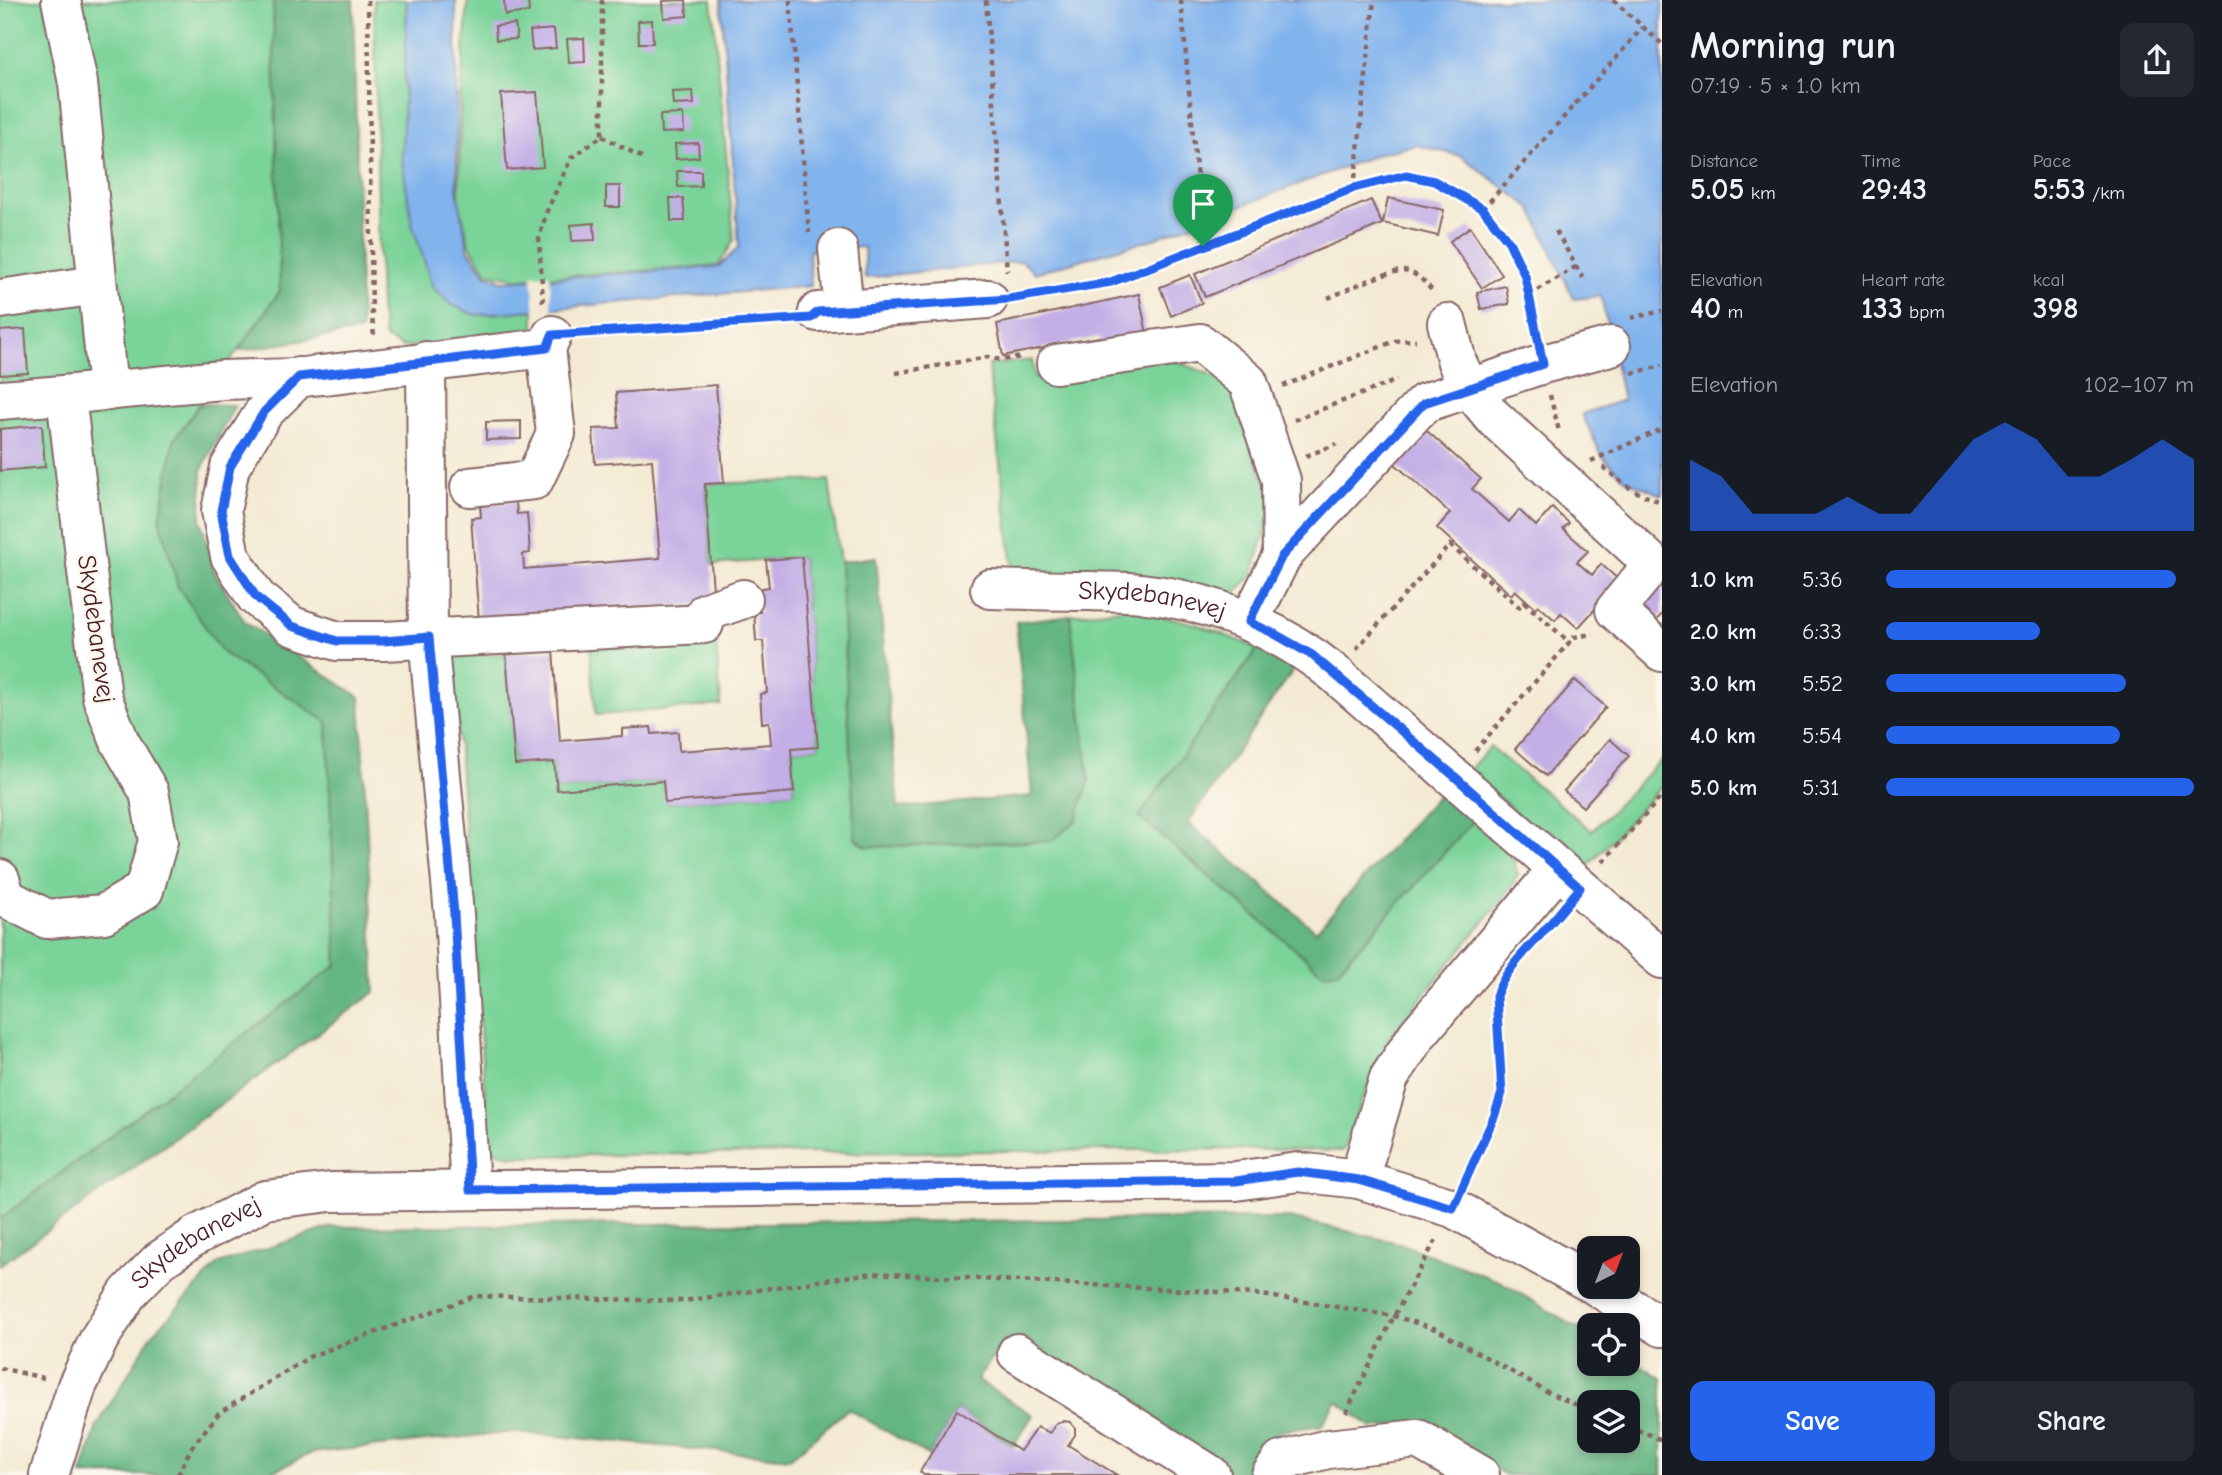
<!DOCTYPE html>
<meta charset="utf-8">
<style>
:root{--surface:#171b24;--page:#242831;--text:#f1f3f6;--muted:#9ea1a6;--accent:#2563eb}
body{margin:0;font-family:"Comic Neue",sans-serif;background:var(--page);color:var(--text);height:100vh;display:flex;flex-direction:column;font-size:26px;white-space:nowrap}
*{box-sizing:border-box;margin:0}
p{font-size:23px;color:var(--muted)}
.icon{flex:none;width:38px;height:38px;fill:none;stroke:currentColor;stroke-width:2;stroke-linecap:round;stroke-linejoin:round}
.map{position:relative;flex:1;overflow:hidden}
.panel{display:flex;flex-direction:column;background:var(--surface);width:560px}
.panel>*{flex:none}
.needle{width:46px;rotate:42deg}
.controls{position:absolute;left:1577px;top:1236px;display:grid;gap:14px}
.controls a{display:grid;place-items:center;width:63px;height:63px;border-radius:14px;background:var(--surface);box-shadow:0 4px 10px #0003;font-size:35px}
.pin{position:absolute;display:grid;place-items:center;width:60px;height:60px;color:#fff;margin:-72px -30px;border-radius:50% 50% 50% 0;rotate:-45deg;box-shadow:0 0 7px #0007}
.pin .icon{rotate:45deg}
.round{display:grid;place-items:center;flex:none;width:74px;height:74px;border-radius:14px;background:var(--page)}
.summary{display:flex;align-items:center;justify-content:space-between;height:119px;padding:0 28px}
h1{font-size:38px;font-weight:700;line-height:52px}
.stats{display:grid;grid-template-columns:repeat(3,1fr);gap:10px;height:119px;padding:7px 28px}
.stats div{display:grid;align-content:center}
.stats b{font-size:30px;font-weight:700}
.stats small{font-size:19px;font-weight:400}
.stats p{font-size:19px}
.chart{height:196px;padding:14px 28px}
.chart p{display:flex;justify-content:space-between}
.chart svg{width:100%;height:126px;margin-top:7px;fill:var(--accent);opacity:.7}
.cta{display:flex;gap:14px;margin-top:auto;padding:14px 28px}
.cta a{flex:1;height:80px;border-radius:14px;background:var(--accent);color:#fff;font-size:28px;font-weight:700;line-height:80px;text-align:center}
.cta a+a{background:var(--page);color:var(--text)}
ul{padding:0 28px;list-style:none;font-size:23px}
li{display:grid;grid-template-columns:112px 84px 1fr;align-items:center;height:52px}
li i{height:18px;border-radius:9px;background:var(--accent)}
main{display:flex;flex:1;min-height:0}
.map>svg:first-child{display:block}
.green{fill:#7ad399;stroke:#627962;stroke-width:2}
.forest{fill:#63b581;stroke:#566a56;stroke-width:2;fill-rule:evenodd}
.water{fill:#81b3ed;stroke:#66698c;stroke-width:2}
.pier{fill:#f4ead3}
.building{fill:#c3afe6}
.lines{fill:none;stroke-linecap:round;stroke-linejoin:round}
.minor-casing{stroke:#866666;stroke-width:42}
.path{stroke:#866666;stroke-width:4.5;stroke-dasharray:5 5;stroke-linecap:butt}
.minor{stroke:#fff;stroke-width:38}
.route-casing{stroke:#fff;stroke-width:14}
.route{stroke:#2563eb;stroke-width:9}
.labels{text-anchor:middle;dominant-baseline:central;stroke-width:5;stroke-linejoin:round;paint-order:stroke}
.street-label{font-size:26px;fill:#4a1f2b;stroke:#fbf7ec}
</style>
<main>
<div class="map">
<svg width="1662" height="1475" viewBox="0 0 1662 1475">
<rect width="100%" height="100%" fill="#fbf7ec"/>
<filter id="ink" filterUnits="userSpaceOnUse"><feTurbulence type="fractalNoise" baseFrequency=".0143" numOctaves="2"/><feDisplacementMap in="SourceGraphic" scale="14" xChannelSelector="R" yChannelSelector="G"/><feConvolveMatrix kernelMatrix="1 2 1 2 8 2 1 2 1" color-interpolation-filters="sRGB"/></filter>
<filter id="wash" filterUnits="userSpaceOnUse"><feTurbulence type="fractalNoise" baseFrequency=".00686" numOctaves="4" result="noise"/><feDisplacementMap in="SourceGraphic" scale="28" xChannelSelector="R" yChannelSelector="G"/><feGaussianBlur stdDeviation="1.57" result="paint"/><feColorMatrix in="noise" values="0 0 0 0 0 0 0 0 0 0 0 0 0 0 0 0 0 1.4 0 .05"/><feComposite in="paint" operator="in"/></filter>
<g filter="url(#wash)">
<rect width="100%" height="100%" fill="#f4ead3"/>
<g class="green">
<polygon points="0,0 273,0 280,291 174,440 160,520 327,722 337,966 0,1219"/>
<polygon points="374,0 407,0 402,160 475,315 534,310 534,329 528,338 402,347 385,338 380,309"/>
<polygon points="468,0 712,0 734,240 718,266 520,279 487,273 469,244 459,202 460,103"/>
<polygon points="1163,356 1227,381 1273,504 1253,574 1230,599 1014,577 988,365 1032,360 1035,378"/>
<polygon points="829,480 840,562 855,838 867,847 1051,841 1076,821 1089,781 1070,615 1131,608 1199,625 1258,648 1139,817 1338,971 1473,821 1511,854 1518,874 1508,892 1390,1036 1362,1101 1343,1151 1217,1149 512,1156 489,1149 452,655 506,654 515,765 554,762 557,790 663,781 666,803 794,792 791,749 818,747 802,557 711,565 705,484"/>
<polygon points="715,631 721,705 596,715 591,641"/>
<polygon points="1490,747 1592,831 1662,759 1662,786 1583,871 1468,771"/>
</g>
<g class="forest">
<polygon points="273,0 353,0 361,331 238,351 280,291"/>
<polygon points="200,404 235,405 202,469 201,520 214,572 245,622 360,697 375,992 0,1265 0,1219 337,965 327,722 223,653 178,587 160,520 174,440"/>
<polygon points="876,557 898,808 1032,796 1016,622 1070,615 1089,781 1076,821 1052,841 867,847 855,838 840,562"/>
<polygon points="1258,648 1296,666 1188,823 1316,931 1440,793 1473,821 1337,971 1323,973 1139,817"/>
<path d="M 1289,1218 L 1399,1243 L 1501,1282 L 1589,1335 L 1589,1363 L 1628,1363 L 1628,1358 L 1662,1378 L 1662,1475 L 1506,1475 L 1416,1424 L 1372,1428 L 1337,1401 L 1322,1425 L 1280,1431 L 1253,1475 L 1224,1475 L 1006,1338 L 977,1380 L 1033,1415 L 1013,1446 L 957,1410 L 929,1456 L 848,1409 L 790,1458 L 513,1432 L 312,1453 L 265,1475 L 82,1475 L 97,1426 L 151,1336 L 218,1264 L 332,1227 ZM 1589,1402 L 1628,1402 L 1628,1440 L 1589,1440 Z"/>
</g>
<polygon class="water" points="407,0 456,0 457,188 468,249 486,275 503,281 719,267 739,247 721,0 1662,0 1662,495 1626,480 1602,456 1582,414 1623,400 1601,296 1574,299 1531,208 1461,156 1416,145 1381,153 1153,239 1035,273 1022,261 865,278 864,247 809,251 811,286 475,315 452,305 433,288 412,224 402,160"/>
<polygon class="pier" points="550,274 552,312 535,313 532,275"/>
<g id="blocks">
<g class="building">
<polygon points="504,0 528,0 529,12 505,15"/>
<polygon points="686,0 687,16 664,18 663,1"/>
<polygon points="652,20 653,43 639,43 638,21"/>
<polygon points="515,24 517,39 496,40 495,26"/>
<polygon points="554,29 556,48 532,50 530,31"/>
<polygon points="584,38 585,62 569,63 567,39"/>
<polygon points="693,91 694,104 673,105 672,92"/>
<polygon points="537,92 543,167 507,170 501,94"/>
<polygon points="683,114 684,132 661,133 660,115"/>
<polygon points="698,143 699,157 676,159 675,144"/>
<polygon points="677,171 701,171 701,186 678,187"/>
<rect x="606" y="186" width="14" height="21"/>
<polygon points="670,198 683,198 685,221 671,221"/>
<polygon points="1388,198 1444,210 1438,236 1383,223"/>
<polygon points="1371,200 1382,224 1205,297 1195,274"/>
<polygon points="594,223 595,240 572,241 571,225"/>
<polygon points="1470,227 1502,275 1482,288 1450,241"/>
<polygon points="1190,275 1202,303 1171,316 1160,287"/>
<polygon points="1506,286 1509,304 1481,309 1477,292"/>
<polygon points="1139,294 1147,334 1100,344 1099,337 1003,356 997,324"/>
<polygon points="25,329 28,373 0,375 0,331"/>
<polygon points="716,385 724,483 705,484 714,603 479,621 471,518 481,517 480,505 516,502 517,514 527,513 530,553 523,554 524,569 660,558 652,460 595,464 593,429 619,428 616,393"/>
<polygon points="521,421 521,439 486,440 486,422"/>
<polygon points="1418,423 1481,479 1472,489 1509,522 1519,510 1536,526 1552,508 1569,523 1563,529 1588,551 1577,562 1592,575 1601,564 1620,581 1578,628 1561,613 1555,620 1538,605 1535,608 1515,590 1511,595 1437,528 1450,513 1387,457"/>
<polygon points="42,425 45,467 0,471 0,429"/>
<polygon points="802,557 818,747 791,749 794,792 665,803 663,781 557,790 554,762 515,765 506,654 553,650 560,741 622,736 622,729 651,727 652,734 678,732 679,751 771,744 769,722 762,723 760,694 767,693 763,641 756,641 754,612 760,612 757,589 769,587 766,560"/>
<polygon points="1662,578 1662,614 1653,624 1637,608"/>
<polygon points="1575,680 1606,707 1546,776 1515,749"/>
<polygon points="1610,739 1629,756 1583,807 1564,791"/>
<polygon points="957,1410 1020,1451 1037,1427 1050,1433 1056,1423 1063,1421 1070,1422 1075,1428 1075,1435 1068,1445 1117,1475 924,1475 920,1472"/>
</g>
</g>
</g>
<g filter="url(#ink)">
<use href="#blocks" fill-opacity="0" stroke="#866666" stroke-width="2"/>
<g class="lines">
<defs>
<g id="minor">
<polyline points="61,0 78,83 108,391"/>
<polyline points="838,249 844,310"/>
<polyline points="0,299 97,285"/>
<polyline points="818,312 988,299"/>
<polyline points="1447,323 1457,362 1469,388 1493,417 1653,564 1615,610 1662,652"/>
<polyline points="426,361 428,637 454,914 470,1190"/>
<polyline points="1056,364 1200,343 1248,382 1281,480 1282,556 1249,622"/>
<polyline points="299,377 264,412 230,467 221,511 230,556 256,597 292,626 337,641 384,641 704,624 706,612 743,599"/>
<path d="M 0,400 C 75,395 149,386 223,380 C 250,378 276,380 303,377 C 384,369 465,357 546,348 L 552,335"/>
<polyline points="470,487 534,480 556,434 546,348"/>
<polyline points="1282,556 1424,403 1543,364 1611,346"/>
<path id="s1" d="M 990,589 C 1024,590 1058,591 1091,591 C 1107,592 1124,591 1140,593 C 1210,600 1279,629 1334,673 L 1662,959"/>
<polyline points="0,879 6,898 47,919 104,914 144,890 158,841 149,792 120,742 102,697 66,396"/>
<polyline points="1359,1179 1389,1078 1417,1035 1558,869"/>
<polyline points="1596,1286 1662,1327"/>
<polyline points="1017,1353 1211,1475"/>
<path id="s2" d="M 49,1475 L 77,1386 L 99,1339 L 128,1293 L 159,1261 L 195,1236 L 265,1200 L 331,1192 L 1236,1181 L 1298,1172 L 1359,1179 L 1453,1208 L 1589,1282"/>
<polyline points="1271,1475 1281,1461 1328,1449 1418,1439 1480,1475"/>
</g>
</defs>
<use href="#minor" class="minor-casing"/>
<g class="path">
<polyline points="368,0 372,317 374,337"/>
<polyline points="790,0 809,233"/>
<polyline points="986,0 1007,271"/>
<polyline points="1181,0 1203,246"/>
<polyline points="1613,0 1662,44"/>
<polyline points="602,136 643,158"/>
<polyline points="1354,188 1374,0"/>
<polyline points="1483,209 1643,27"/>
<polyline points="1556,231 1583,278"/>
<polyline points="1529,295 1577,266"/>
<polyline points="1020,298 1111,282 1130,276 1354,188 1406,175 1435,181 1483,209 1509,242 1526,277 1537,332"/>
<path d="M 1328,298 C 1345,291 1385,271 1403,271 C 1416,272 1427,283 1434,294"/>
<polyline points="543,302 539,238 547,211 571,158 602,136 602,0"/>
<polyline points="1631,318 1662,311"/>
<polyline points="585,333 786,320"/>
<polyline points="896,373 988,357 1001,360 1023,357"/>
<polyline points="1632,373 1662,366"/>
<polyline points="1283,386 1395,341 1416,340"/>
<polyline points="1550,395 1559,431"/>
<polyline points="1294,420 1397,380"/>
<polyline points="1306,456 1337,444"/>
<polyline points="1591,461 1662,429"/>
<path d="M 1603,467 C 1621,483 1638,495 1662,502"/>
<polyline points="1356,649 1450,545 1519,607 1524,602 1570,643"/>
<polyline points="1475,751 1574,637 1593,634"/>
<polyline points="1603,862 1662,796"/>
<polyline points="1466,1176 1494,1117 1502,1093 1496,997"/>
<polyline points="0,1368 44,1378"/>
<polyline points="1346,1413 1394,1316 1437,1238"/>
<polyline points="1628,1426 1662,1440"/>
<polyline points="178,1475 191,1448 219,1413 311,1356 475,1296 684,1301 873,1273 1255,1294 1394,1316 1436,1329 1549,1393 1589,1410"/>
</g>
<use href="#minor" class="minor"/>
</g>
</g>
<g class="lines" filter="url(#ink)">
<defs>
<path id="route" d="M 1406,175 L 1434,181 L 1483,209 L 1509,242 L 1525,276 L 1543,364 L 1424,403 L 1282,556 L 1249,622 L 1273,633 L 1312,655 L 1453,775 L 1580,888 C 1569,901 1559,914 1548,926 C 1529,949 1506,967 1496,996 L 1502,1093 L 1494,1117 L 1453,1208 L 1359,1180 L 1298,1172 L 1236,1181 L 470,1190 L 454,914 L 429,637 L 384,641 L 337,641 L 292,626 L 256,597 L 230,556 L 221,511 L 230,467 L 264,412 L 299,377 L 547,348 L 552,335 L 811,318 L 818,312 L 1009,299 L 1111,282 L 1354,188 Z"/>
</defs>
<use href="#route" class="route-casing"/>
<use href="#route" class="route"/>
</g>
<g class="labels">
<g class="street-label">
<text stroke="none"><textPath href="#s1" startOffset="163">Skydebanevej</textPath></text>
<text transform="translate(96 629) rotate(82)">Skydebanevej</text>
<text stroke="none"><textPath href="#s2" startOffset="285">Skydebanevej</textPath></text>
</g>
</g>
</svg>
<div class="controls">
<a><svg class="needle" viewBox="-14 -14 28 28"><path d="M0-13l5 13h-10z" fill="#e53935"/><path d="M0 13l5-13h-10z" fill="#9ea1a6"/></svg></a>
<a><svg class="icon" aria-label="locate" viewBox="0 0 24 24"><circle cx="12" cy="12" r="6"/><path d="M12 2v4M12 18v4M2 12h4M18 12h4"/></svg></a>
<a><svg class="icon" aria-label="layers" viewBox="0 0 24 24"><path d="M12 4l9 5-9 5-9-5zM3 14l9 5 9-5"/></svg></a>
</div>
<div class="pin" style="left:1203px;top:246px;background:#1e9e55"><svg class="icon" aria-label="arrive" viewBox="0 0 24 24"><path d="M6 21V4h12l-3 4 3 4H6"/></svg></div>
</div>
<section class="panel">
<div class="summary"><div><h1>Morning run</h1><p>07:19 · 5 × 1.0 km</p></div><a class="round"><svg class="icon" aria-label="share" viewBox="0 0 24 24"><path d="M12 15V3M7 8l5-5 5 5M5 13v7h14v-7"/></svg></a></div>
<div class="stats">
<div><p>Distance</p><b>5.05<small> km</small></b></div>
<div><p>Time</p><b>29:43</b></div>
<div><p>Pace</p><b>5:53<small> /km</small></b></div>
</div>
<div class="stats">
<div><p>Elevation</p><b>40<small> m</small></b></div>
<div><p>Heart rate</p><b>133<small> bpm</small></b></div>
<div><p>kcal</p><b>398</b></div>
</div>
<div class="chart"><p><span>Elevation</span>102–107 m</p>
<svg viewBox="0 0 160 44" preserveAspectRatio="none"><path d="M0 44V19L10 25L20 38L30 38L40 38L50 32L60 38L70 38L80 25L90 12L100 6L110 12L120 25L130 25L140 19L150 12L160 19V44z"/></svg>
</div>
<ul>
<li><b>1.0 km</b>5:36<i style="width:94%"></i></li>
<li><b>2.0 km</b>6:33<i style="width:50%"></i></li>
<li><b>3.0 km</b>5:52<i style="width:78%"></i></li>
<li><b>4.0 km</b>5:54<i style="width:76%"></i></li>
<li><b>5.0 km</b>5:31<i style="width:100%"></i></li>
</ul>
<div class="cta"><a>Save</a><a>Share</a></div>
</section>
</main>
